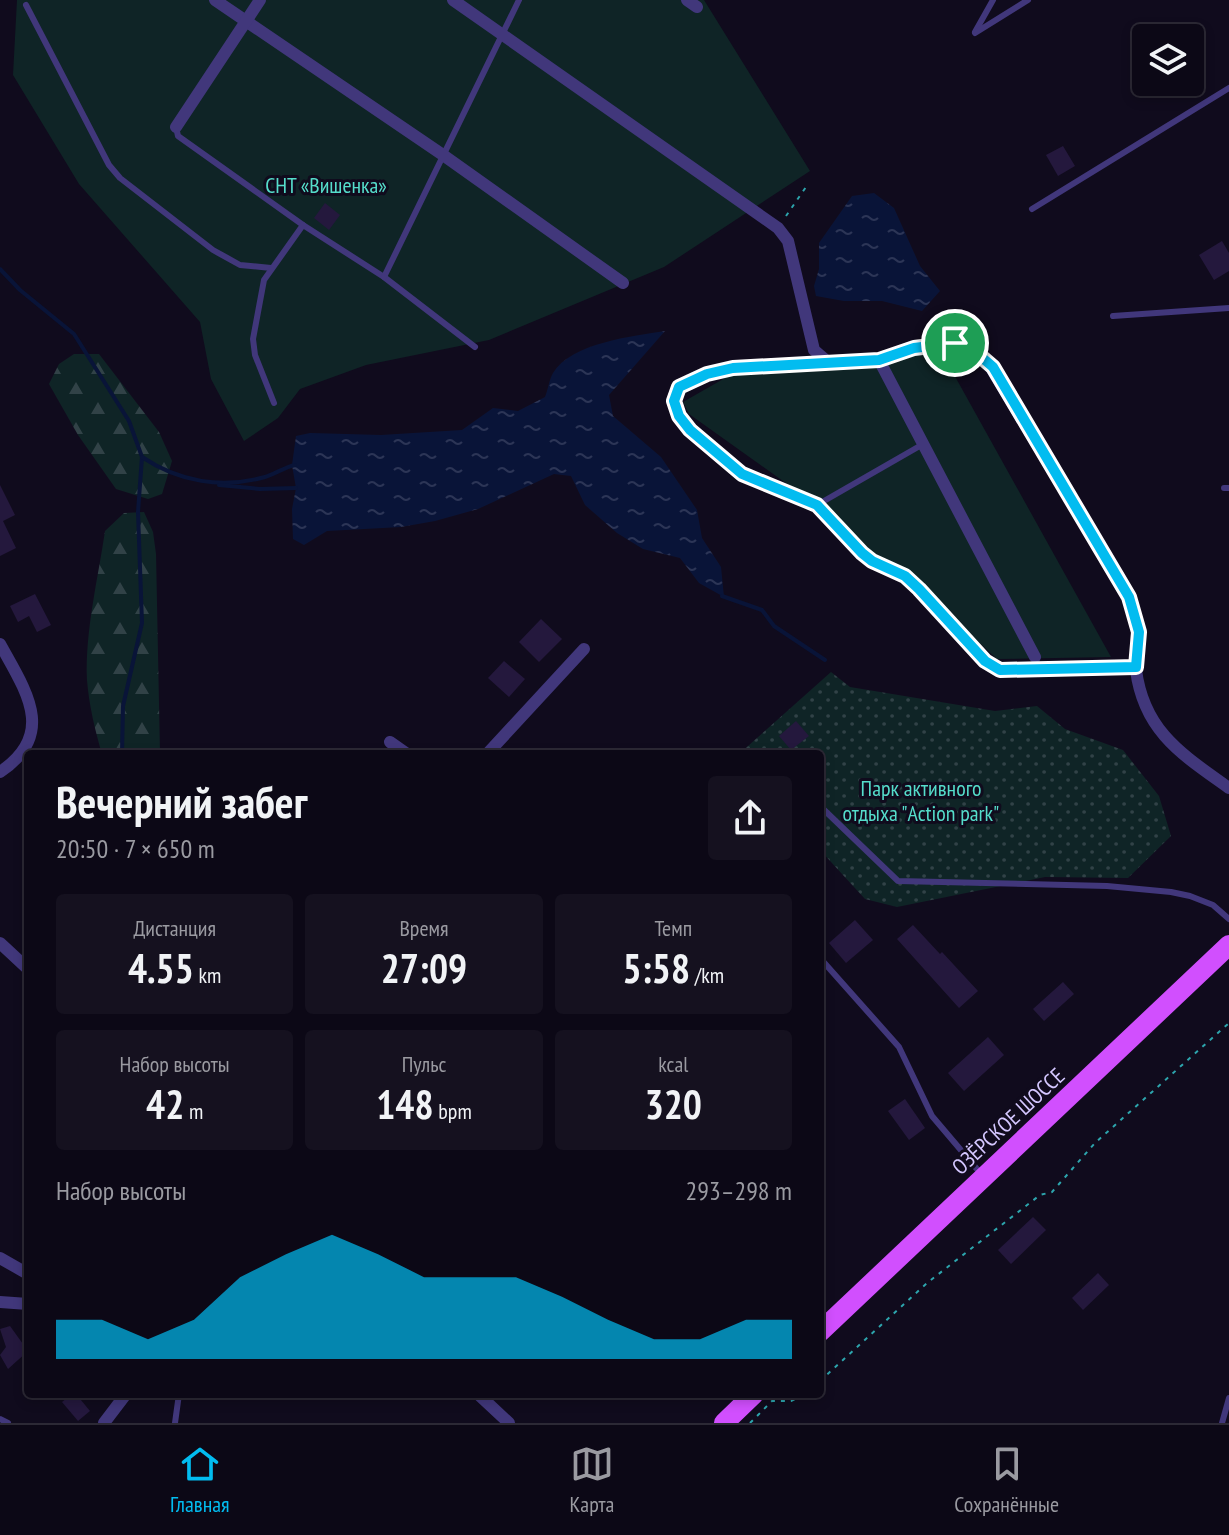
<!DOCTYPE html>
<html lang="ru">
<meta charset="utf-8">
<style>
:root{--surface:#0c0816;--page:#15111f;--text:#f1f3f6;--muted:#9a9aa1;--line:#2c2935;--accent:#02bcf0}
body{margin:0;font-family:"PT Sans Narrow",sans-serif;background:var(--page);color:var(--text);height:100vh;display:flex;flex-direction:column;font-size:30px;white-space:nowrap}
*{box-sizing:border-box;margin:0}
p{font-size:26px;color:var(--muted)}
.icon{flex:none;width:44px;height:44px;fill:none;stroke:currentColor;stroke-width:2;stroke-linecap:round;stroke-linejoin:round}
.map{position:relative;flex:1;overflow:hidden}
.drawer{position:absolute;left:24px;top:750px;width:800px;height:648px;display:flex;flex-direction:column;background:var(--surface);border-radius:8px;box-shadow:0 4px 12px #0003,0 0 0 2px var(--line)}
.drawer>*{flex:none}
.controls{position:absolute;left:1132px;top:24px;display:grid;gap:16px}
.controls a{display:grid;place-items:center;width:72px;height:72px;border-radius:8px;background:var(--surface);box-shadow:0 4px 12px #0003,0 0 0 2px var(--line);font-size:40px}
.pin{position:absolute;display:grid;place-items:center;width:68px;height:68px;color:#fff;margin:-34px;border:4px solid #fff;border-radius:50%;box-shadow:0 2px 8px #0007}
.round{display:grid;place-items:center;flex:none;width:84px;height:84px;border-radius:8px;background:var(--page)}
.overview{display:flex;align-items:center;justify-content:space-between;height:136px;padding:0 32px}
h1{font-size:44px;font-weight:700;line-height:60px}
.stats{display:grid;grid-template-columns:repeat(3,1fr);gap:12px;height:136px;padding:8px 32px}
.stats div{display:grid;align-content:center;border-radius:8px;background:var(--page);text-align:center}
.stats b{font-size:40px;font-weight:700}
.stats small{font-size:22px;font-weight:400}
.stats p{font-size:22px}
.chart{height:224px;padding:16px 32px}
.chart p{display:flex;justify-content:space-between}
.chart svg{width:100%;height:144px;margin-top:8px;fill:var(--accent);opacity:.7}
.menu{display:flex;justify-content:space-around;align-items:center;height:112px;border-top:2px solid var(--line);background:var(--surface);font-size:22px;color:var(--muted)}
.menu a{display:grid;justify-items:center;gap:4px}
.menu .on{color:var(--accent)}
.map>svg:first-child{display:block}
.green{fill:#0f2426}
.forest{fill:url(#forest-firs)}
.park{fill:url(#park-dots)}
.water{fill:url(#water-ripples)}
.lines{fill:none;stroke-linecap:round;stroke-linejoin:round}
.stream{stroke:#091438;stroke-width:4}
.building{fill:#24183d}
.path{stroke:#2da5ad;stroke-width:2;stroke-dasharray:4 6;stroke-linecap:butt}
.service{stroke:#41377b;stroke-width:6}
.minor{stroke:#41377b;stroke-width:12}
.primary{stroke:#d14ffe;stroke-width:20}
.route-casing{stroke:#fff;stroke-width:16}
.route{stroke:#02bcf0;stroke-width:10}
.labels{text-anchor:middle;dominant-baseline:central;stroke-width:6;stroke-linejoin:round;paint-order:stroke}
.park-label{font-size:22px;fill:#55ddcb;stroke:#100b1d}
.street-label{font-size:22px;fill:#d4c7ff;stroke:#100b1d}
</style>
<div class="map">
<svg width="1229" height="1423" viewBox="0 0 1229 1423">
<defs>
<pattern id="forest-firs" width="22" height="20" patternUnits="userSpaceOnUse" patternTransform="scale(2)"><rect width="22" height="20" fill="#0f2426"/><path d="M5 1l3.5 6h-7zM16 11l3.5 6h-7z" fill="#314247"/></pattern>
<pattern id="park-dots" width="8" height="8" patternUnits="userSpaceOnUse" patternTransform="scale(2)"><rect width="8" height="8" fill="#0f2426"/><path d="M2 2h.1M6 6h.1" fill="none" stroke="#314247" stroke-width="1.8" stroke-linecap="round"/></pattern>
<pattern id="water-ripples" width="26" height="14" patternUnits="userSpaceOnUse" patternTransform="scale(2)"><rect width="26" height="14" fill="#091438"/><path d="M2 4q2-2 4 0t4 0M15 11q2-2 4 0t4 0" fill="none" stroke="#2c3556"/></pattern>
</defs>
<rect width="100%" height="100%" fill="#100b1d"/>
<g class="green">
<polygon points="17,0 704,0 810,171 664,267 489,340 366,365 300,389 278,418 244,441 211,379 200,322 79,184 13,75"/>
<polygon points="937,344 1111,657 997,659 935,602 879,563 818,506 689,414 683,402 732,374 882,366"/>
</g>
<g class="forest">
<polygon points="74,354 99,354 159,432 172,461 162,494 148,499 116,489 78,435 49,384 59,364"/>
<path d="M 144,512 L 153,532 L 156,554 L 160,754 L 102,754 C 95,730 89,705 87,680 C 85,631 98,579 105,531 L 124,513 Z"/>
</g>
<polygon class="park" points="831,672 850,687 995,711 1037,706 1065,729 1123,750 1159,796 1171,836 1128,878 1045,877 897,907 865,899 820,850 820,754 739,754"/>
<g class="water">
<polygon points="874,193 894,208 920,266 940,291 922,311 882,301 844,301 816,296 814,286 819,269 819,243 852,196"/>
<path d="M 665,331 L 609,395 L 613,416 L 661,457 L 697,510 L 702,538 L 721,567 L 724,597 L 699,583 L 680,558 L 643,549 L 617,533 L 585,505 L 571,476 L 554,474 L 478,509 L 435,521 L 401,527 L 327,531 L 304,545 L 293,539 L 292,509 L 296,488 L 292,465 L 296,436 L 310,433 L 381,435 L 462,430 L 493,408 L 518,411 L 545,397 C 548,390 549,380 553,373 C 571,343 633,336 665,331 Z"/>
</g>
<g class="lines">
<g class="stream">
<polyline points="0,269 20,290 74,334 129,421 142,457 138,512 142,623 123,706 122,754"/>
<path d="M 142,457 C 179,482 222,489 265,477 C 275,474 285,467 295,465"/>
<polyline points="219,485 260,489 296,488"/>
<polyline points="722,596 762,610 774,626 825,660"/>
</g>
</g>
<g class="building">
<polygon points="1063,146 1075,166 1058,176 1046,155"/>
<polygon points="325,203 340,215 329,230 314,218"/>
<polygon points="1222,241 1229,253 1229,271 1214,280 1199,255"/>
<polygon points="0,485 15,515 3,521 16,548 0,556"/>
<polygon points="35,594 51,625 37,632 29,616 18,622 10,606"/>
<polygon points="541,619 562,639 539,662 519,642"/>
<polygon points="504,661 525,679 509,697 488,678"/>
<polygon points="796,721 809,736 791,750 779,736"/>
<polygon points="855,920 873,940 846,963 829,943"/>
<polygon points="913,925 940,954 942,952 978,991 959,1008 897,939"/>
<polygon points="1063,982 1074,994 1044,1021 1033,1009"/>
<polygon points="988,1037 1004,1055 964,1091 948,1073"/>
<polygon points="905,1099 925,1128 909,1140 888,1111"/>
<polygon points="1033,1217 1046,1230 1011,1264 998,1250"/>
<polygon points="1098,1273 1109,1285 1083,1310 1072,1298"/>
<polygon points="10,1326 28,1351 8,1369 0,1355 6,1347 0,1329"/>
<polygon points="72,1394 76,1394 90,1411 78,1421 62,1402"/>
</g>
<g class="lines">
<g class="path">
<polyline points="786,216 806,187"/>
<polyline points="820,1381 927,1283 1040,1195 1052,1192 1095,1143 1229,1023"/>
<polyline points="750,1423 772,1401 791,1401 805,1394"/>
</g>
<g class="service">
<polyline points="26,5 109,165 120,178 213,250 240,265 271,268"/>
<polyline points="975,32 993,0"/>
<polyline points="975,33 1028,0"/>
<polyline points="176,127 178,136 303,225 384,277 475,347"/>
<polyline points="1032,209 1229,88"/>
<polyline points="384,277 519,0"/>
<polyline points="1113,316 1229,308"/>
<polyline points="679,387 674,401 679,416 690,430 742,474 817,505 862,553 872,561 905,576 985,661 1000,670 1136,667"/>
<polyline points="274,403 255,355 253,339 264,280 303,225"/>
<polyline points="1224,488 1229,488"/>
<polyline points="817,505 925,443"/>
<polyline points="820,806 898,881 1107,886 1171,892 1190,896 1213,905 1229,919"/>
<polyline points="820,958 899,1047 932,1116 982,1175"/>
<polyline points="0,1419 8,1423"/>
<polyline points="175,1423 179,1394"/>
<polyline points="1222,1423 1229,1398"/>
</g>
<g class="minor">
<polyline points="215,0 443,155 623,283"/>
<polyline points="453,0 778,228 788,241 814,350 828,362"/>
<polyline points="687,0 697,7"/>
<polyline points="176,127 260,0"/>
<polyline points="879,360 1035,657"/>
<path d="M 679,387 L 707,374 L 733,368 L 879,360 L 914,348 L 955,343 L 971,348 L 985,358 L 1129,597 C 1132,608 1138,621 1139,633 C 1140,645 1135,658 1136,670 C 1144,732 1183,755 1229,788"/>
<path d="M 0,644 C 26,691 57,734 0,772"/>
<polyline points="390,742 407,754"/>
<polyline points="487,754 584,649"/>
<polyline points="0,943 28,969"/>
<polyline points="0,1258 28,1274"/>
<polyline points="0,1302 28,1304"/>
<polyline points="478,1394 509,1423"/>
<polyline points="104,1423 126,1394"/>
</g>
<g class="primary">
<polyline points="820,1332 1229,945"/>
<polyline points="724,1423 754,1394"/>
</g>
</g>
<g class="lines">
<defs>
<polygon id="route" points="955,343 971,348 993,367 1129,597 1139,632 1136,667 1000,670 985,661 919,589 905,576 872,561 862,553 817,505 742,474 690,430 679,416 674,401 679,387 707,374 733,368 879,360 914,348"/>
</defs>
<use href="#route" class="route-casing"/>
<use href="#route" class="route"/>
</g>
<g class="labels">
<g class="park-label">
<text x="326" y="185">СНТ «Вишенка»</text>
<text x="921" y="788">Парк активного<tspan x="921" dy="25">отдыха "Action park"</tspan></text>
</g>
<g class="street-label">
<text transform="translate(1008 1121) rotate(-43)">ОЗЁРСКОЕ ШОССЕ</text>
</g>
</g>
</svg>
<div class="controls">
<a><svg class="icon" aria-label="layers" viewBox="0 0 24 24"><path d="M12 4l9 5-9 5-9-5zM3 14l9 5 9-5"/></svg></a>
</div>
<div class="pin" style="left:955px;top:343px;background:#1e9e55"><svg class="icon" aria-label="arrive" viewBox="0 0 24 24"><path d="M6 21V4h12l-3 4 3 4H6"/></svg></div>
<section class="drawer">
<div class="overview"><div><h1>Вечерний забег</h1><p>20:50 · 7 × 650 m</p></div><a class="round"><svg class="icon" aria-label="share" viewBox="0 0 24 24"><path d="M12 15V3M7 8l5-5 5 5M5 13v7h14v-7"/></svg></a></div>
<div class="stats">
<div><p>Дистанция</p><b>4.55<small> km</small></b></div>
<div><p>Время</p><b>27:09</b></div>
<div><p>Темп</p><b>5:58<small> /km</small></b></div>
</div>
<div class="stats">
<div><p>Набор высоты</p><b>42<small> m</small></b></div>
<div><p>Пульс</p><b>148<small> bpm</small></b></div>
<div><p>kcal</p><b>320</b></div>
</div>
<div class="chart"><p><span>Набор высоты</span>293–298 m</p>
<svg viewBox="0 0 160 44" preserveAspectRatio="none"><path d="M0 44V32L10 32L20 38L30 32L40 19L50 12L60 6L70 12L80 19L90 19L100 19L110 25L120 32L130 38L140 38L150 32L160 32V44z"/></svg>
</div>
</section>
</div>
<nav class="menu">
<a class="on"><svg class="icon" aria-label="home" viewBox="0 0 24 24"><path d="M3 11l9-7 9 7M6 9v11h12V9"/></svg>Главная</a>
<a><svg class="icon" aria-label="map" viewBox="0 0 24 24"><path d="M3 6l6-2 6 2 6-2v14l-6 2-6-2-6 2zM9 4v14M15 6v14"/></svg>Карта</a>
<a><svg class="icon" aria-label="saved" viewBox="0 0 24 24"><path d="M7 4h10v16l-5-4-5 4z"/></svg>Сохранённые</a>
</nav>
